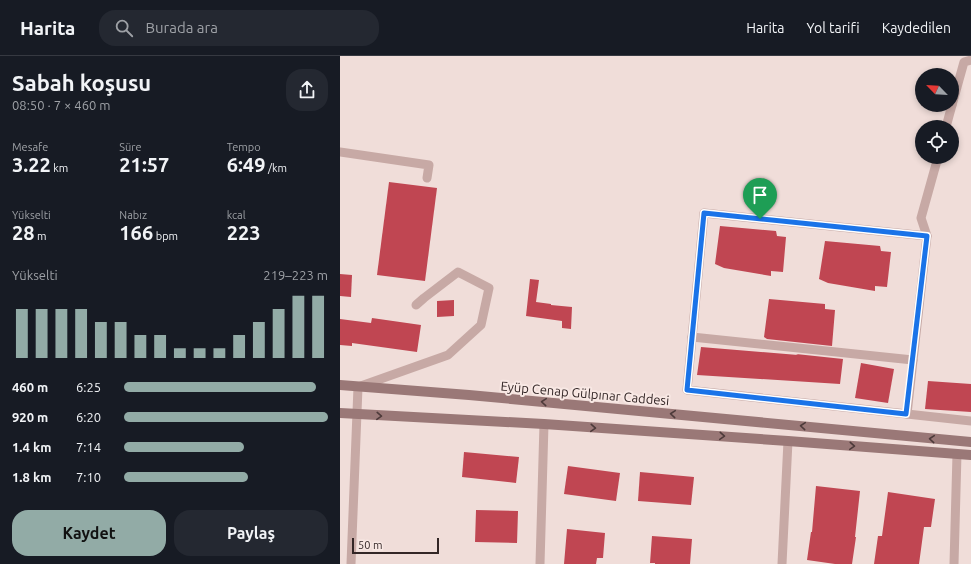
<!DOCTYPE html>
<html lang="tr">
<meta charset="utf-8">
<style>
:root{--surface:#171b24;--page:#242831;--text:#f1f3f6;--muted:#9ea1a6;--line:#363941;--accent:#92aba6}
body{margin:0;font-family:Ubuntu,sans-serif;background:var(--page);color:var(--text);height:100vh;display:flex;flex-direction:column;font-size:15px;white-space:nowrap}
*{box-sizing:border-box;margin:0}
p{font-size:13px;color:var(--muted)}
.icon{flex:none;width:22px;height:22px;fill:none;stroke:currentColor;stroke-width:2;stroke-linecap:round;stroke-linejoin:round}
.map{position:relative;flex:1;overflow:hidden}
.drawer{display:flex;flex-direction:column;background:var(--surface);width:340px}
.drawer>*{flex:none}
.needle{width:26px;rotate:295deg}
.controls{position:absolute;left:575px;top:12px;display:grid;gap:8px}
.controls a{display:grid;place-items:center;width:44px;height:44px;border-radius:50%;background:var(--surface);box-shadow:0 2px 6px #0003;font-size:20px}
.scale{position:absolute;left:12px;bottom:10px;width:87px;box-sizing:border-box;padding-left:4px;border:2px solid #332626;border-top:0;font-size:11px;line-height:14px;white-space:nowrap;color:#332626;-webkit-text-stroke:3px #f8e8e4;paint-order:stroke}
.pin{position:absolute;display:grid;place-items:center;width:34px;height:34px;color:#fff;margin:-41px -17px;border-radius:50% 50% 50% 0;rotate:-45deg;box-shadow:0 0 4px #0007}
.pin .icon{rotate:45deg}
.round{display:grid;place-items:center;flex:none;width:42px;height:42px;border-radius:16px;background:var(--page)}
.summary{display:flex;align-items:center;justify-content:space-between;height:68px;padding:0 12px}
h1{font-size:22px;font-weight:700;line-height:30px}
.metrics{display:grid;grid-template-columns:repeat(3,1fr);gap:6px;height:68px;padding:4px 12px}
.metrics div{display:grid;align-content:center}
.metrics b{font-size:20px;font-weight:700}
.metrics small{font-size:11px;font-weight:400}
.metrics p{font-size:11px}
.chart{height:112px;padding:8px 12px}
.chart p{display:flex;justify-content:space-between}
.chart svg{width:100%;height:72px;margin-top:4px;stroke:var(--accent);stroke-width:6}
.cta{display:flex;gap:8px;margin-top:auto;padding:8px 12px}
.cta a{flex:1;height:46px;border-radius:16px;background:var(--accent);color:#111;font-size:16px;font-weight:700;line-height:46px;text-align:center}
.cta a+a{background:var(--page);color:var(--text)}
ul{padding:0 12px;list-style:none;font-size:13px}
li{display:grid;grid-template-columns:64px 48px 1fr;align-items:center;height:30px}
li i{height:10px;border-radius:5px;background:var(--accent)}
header{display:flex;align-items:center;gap:24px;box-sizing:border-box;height:56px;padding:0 20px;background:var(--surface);border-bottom:1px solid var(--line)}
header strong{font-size:19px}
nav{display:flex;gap:22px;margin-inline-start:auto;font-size:14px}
.search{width:280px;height:36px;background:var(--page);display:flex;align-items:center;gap:10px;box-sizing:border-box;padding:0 14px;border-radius:16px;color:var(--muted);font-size:15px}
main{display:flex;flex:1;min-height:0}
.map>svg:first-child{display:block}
.building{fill:#c04652}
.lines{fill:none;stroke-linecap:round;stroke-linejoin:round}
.street{stroke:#c7a9a5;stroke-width:9}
.secondary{stroke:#9a7877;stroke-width:10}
.oneway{stroke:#4d3a3a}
.route-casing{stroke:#fff;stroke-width:8}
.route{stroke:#1a73e8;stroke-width:5}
.labels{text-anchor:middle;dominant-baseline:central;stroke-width:4;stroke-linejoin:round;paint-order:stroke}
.street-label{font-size:13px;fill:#332626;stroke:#f8e8e4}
</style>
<header>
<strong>Harita</strong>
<div class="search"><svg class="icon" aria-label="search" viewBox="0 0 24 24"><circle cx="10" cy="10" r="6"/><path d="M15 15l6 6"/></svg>Burada ara</div>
<nav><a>Harita</a><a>Yol tarifi</a><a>Kaydedilen</a></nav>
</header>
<main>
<section class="drawer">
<div class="summary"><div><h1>Sabah koşusu</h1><p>08:50 · 7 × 460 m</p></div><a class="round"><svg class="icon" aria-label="share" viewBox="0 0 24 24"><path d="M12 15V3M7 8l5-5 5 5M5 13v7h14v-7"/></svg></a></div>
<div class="metrics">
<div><p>Mesafe</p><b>3.22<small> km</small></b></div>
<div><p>Süre</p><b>21:57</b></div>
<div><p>Tempo</p><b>6:49<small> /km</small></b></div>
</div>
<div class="metrics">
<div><p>Yükselti</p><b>28<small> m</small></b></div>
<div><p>Nabız</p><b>166<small> bpm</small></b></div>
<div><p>kcal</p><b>223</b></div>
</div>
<div class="chart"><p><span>Yükselti</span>219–223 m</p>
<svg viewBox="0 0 160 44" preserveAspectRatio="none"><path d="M5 44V14M15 44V14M25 44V14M35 44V14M45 44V22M55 44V22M65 44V30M75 44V30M85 44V38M95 44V38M105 44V38M115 44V30M125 44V22M135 44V14M145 44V6M155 44V6"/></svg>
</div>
<ul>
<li><b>460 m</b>6:25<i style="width:94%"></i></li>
<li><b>920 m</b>6:20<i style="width:100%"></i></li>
<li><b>1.4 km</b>7:14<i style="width:59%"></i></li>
<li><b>1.8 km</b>7:10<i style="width:61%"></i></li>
</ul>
<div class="cta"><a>Kaydet</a><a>Paylaş</a></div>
</section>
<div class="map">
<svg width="631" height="508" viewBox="0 0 631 508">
<rect width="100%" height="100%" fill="#f0ddd9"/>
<g class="building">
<polygon points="49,126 97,132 85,225 37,219"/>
<polygon points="380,170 436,175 437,180 446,181 443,216 431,215 431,220 384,212 375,208"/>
<polygon points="485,185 540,190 541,195 551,196 547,231 535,230 535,235 488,227 479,223"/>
<polygon points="0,218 12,219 11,241 0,240"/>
<polygon points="190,223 199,224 196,246 211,248 211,249 232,251 231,273 222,272 222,265 186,260"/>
<polygon points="429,243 485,248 485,253 495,254 492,290 427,283 424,281"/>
<polygon points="114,244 114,260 97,261 97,245"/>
<polygon points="32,262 81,269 77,296 12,287 12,290 0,289 0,263 31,267"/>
<polygon points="361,291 458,299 456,298 503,303 500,328 357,319"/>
<polygon points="521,307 554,313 548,347 515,342"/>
<polygon points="588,325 631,328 631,356 585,353"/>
<polygon points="124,396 179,401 176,427 122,421"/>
<polygon points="228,410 280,417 276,445 224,438"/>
<polygon points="300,416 354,421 351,449 298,445"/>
<polygon points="476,430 520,435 515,481 516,481 512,508 495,508 467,504 471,476 472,476"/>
<polygon points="548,436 595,443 591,471 584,471 579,508 534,508 538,480 542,480"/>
<polygon points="136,454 178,455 177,487 135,486"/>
<polygon points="227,473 265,477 263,502 257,502 256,508 224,508"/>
<polygon points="312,480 352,483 350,508 315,508 315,507 310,507"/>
</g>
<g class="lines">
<g class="street">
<polyline points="612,49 624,6 631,4"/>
<polyline points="606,71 612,49"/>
<polyline points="0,96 89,109 87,122"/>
<polyline points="598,101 581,162 587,180 567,358 631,365"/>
<polyline points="352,281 573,304"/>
<polyline points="567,358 347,334 364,157 587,180"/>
<polyline points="11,508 18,331 108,299 141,269 149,232 118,216 84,242 76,249"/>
<polyline points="200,508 204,368"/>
<polyline points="442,508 448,385"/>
<polyline points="614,508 617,398"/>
</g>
<g class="secondary">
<polyline points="0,329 129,339 631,386"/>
<polyline points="0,357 204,368 448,385 631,399"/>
</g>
</g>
<defs><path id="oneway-chevron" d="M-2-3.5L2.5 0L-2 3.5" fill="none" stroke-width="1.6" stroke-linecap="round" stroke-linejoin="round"/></defs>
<g class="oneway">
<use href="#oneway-chevron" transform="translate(204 346) rotate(-175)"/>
<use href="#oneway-chevron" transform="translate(333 358) rotate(-175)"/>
<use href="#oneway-chevron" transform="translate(39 360) rotate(3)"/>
<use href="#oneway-chevron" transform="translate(463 370) rotate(-175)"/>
<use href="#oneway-chevron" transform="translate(253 372) rotate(4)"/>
<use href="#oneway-chevron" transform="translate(382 380) rotate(4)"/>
<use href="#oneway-chevron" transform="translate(592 383) rotate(-175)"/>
<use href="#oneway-chevron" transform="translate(512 390) rotate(4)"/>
</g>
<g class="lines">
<defs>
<polygon id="route" points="364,157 587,180 566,358 347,334"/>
</defs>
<use href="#route" class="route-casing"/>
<use href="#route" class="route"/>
</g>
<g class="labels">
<g class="street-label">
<text transform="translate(245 337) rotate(5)">Eyüp Cenap Gülpınar Caddesi</text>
</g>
</g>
</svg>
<div class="controls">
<a><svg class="needle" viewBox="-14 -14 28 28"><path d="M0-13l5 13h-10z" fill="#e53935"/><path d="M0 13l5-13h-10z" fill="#9ea1a6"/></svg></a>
<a><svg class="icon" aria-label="locate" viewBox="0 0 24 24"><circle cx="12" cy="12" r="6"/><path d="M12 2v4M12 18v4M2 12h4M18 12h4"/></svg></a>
</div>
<div class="scale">50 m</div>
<div class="pin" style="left:420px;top:163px;background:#1e9e55"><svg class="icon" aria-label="arrive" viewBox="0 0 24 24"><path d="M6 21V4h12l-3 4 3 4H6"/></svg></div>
</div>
</main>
